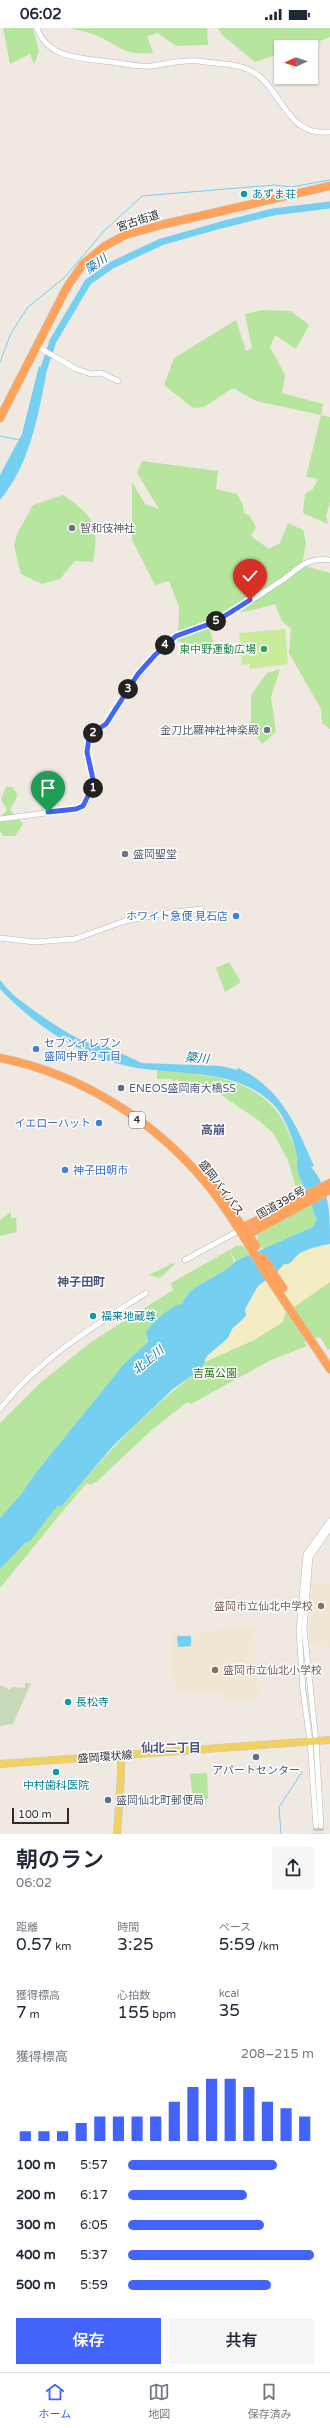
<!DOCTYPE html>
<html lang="ja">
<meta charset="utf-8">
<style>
:root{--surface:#fff;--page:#f6f6f7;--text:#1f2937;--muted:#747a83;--line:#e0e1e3;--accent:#4264fb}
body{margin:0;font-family:"Varela Round","Noto Sans JP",sans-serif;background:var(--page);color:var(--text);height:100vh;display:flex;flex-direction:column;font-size:15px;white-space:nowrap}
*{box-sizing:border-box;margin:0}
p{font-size:13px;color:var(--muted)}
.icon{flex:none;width:22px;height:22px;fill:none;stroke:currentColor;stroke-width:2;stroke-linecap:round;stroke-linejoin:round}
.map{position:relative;height:1806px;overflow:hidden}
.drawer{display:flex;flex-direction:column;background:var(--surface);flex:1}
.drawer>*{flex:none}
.needle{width:26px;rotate:267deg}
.controls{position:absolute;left:274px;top:12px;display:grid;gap:8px}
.controls a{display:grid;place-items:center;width:44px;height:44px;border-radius:0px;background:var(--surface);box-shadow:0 1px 3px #0004;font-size:20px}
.scale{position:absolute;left:12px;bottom:10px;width:57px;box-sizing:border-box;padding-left:4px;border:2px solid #2e2e2e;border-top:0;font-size:11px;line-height:14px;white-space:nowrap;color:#2e2e2e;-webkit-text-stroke:3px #fff;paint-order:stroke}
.pin{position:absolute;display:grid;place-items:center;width:34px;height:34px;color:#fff;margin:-41px -17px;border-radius:50% 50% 50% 0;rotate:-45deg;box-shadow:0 0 4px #0007}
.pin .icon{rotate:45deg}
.km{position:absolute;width:20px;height:20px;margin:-10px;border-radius:50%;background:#222;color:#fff;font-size:11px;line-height:20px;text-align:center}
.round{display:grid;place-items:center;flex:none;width:42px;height:42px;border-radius:0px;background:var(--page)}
.overview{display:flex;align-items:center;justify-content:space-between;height:68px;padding:0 16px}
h1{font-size:22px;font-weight:600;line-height:30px}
.figures{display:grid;grid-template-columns:repeat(3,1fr);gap:6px;height:68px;padding:4px 16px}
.figures div{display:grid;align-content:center}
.figures b{font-size:17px;font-weight:600}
.figures small{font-size:11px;font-weight:400}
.figures p{font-size:11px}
.chart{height:112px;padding:8px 16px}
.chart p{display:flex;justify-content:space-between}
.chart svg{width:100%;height:72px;margin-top:4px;stroke:var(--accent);stroke-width:6}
.primary-button{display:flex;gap:8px;margin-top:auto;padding:8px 16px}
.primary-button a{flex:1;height:46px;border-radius:0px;background:var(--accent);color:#fff;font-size:16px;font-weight:600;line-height:46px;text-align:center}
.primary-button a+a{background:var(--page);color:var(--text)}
ul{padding:0 16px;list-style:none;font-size:13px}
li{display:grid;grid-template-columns:64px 48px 1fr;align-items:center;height:30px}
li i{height:10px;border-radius:5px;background:var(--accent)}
.status{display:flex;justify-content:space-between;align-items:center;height:28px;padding:0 20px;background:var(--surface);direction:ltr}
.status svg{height:11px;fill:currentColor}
.tab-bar{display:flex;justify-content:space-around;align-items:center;height:56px;border-top:1px solid var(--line);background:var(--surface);font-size:11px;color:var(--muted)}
.tab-bar a{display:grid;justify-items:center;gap:2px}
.tab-bar .active{color:var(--accent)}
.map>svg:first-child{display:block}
.education{fill:#f0e6d1}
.green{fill:#b6e59e}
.sand{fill:#f3ecc5}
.cemetery{fill:#c8d9b8}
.pitch{fill:#c9ec9a}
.water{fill:#75cff0}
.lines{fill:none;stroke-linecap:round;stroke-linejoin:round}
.stream{stroke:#75cff0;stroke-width:1}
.river{stroke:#75cff0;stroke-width:7}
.minor-tunnel{stroke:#c8c4bd;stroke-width:5;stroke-dasharray:5 2.5;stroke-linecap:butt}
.minor-casing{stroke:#b4b7c1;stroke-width:6}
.major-casing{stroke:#c9c9c9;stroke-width:8}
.highway-casing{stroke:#c9c9c9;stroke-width:9}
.minor{stroke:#fff;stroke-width:5}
.major{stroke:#f2d163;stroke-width:7}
.highway{stroke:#ffa35c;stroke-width:8}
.route-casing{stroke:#fff;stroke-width:8}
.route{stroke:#4264fb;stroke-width:5}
.culture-dot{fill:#0f9aa8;stroke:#fff;stroke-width:1.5}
.worship-dot{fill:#6b7280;stroke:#fff;stroke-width:1.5}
.leisure-dot{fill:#2e9e5b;stroke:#fff;stroke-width:1.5}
.shop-dot{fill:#3f7fe0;stroke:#fff;stroke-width:1.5}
.service-dot{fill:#5c6f8a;stroke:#fff;stroke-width:1.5}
.education-dot{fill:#8d6e63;stroke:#fff;stroke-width:1.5}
.labels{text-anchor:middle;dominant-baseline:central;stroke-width:3;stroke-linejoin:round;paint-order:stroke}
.shield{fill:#fff;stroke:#6d6d6d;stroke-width:1}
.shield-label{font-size:10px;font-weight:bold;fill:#2e2e2e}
.culture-label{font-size:11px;fill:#0d838f;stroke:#fff;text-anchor:start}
.street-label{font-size:11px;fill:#2e2e2e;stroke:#fff}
.worship-label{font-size:11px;fill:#5b616d;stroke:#fff;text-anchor:start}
.leisure-label{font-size:11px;fill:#27864d;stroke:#fff;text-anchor:end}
.shop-label{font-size:11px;fill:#366cbe;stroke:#fff;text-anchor:end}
.service-label{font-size:11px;fill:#4e5e75;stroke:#fff;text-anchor:start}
.park-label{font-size:11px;fill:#2c6e1b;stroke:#fff}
.education-label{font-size:11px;fill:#785e54;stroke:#fff;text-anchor:end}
.water-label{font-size:12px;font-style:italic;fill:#0d6fa3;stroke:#fff}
.neighbourhood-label{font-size:12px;font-weight:bold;fill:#4d5680;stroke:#fff}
</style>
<div class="status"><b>06:02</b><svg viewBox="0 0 49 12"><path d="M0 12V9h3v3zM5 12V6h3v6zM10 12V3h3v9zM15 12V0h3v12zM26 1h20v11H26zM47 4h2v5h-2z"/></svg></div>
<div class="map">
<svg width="330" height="1806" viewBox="0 0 330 1806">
<rect width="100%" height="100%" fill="#efe9e1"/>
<g class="education">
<polygon points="312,1556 330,1556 330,1620 314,1618 310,1615"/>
<polygon points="251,1600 254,1602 258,1673 222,1672 221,1664 184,1666 175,1661 171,1610 174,1606"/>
</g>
<g class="green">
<polygon points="3,0 33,0 39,23 34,37 30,26 10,36"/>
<path d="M 71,0 L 207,0 L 208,17 L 176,18 L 158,5 L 147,8 L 153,25 C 123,27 123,20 98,8 C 89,4 79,3 71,0 Z"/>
<polygon points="218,0 330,0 330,9 305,19 281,19 281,25 255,34 222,7"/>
<polygon points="262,282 291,283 309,297 296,321 275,307 270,319 285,347 282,365 323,376 321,387 330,389 330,474 326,488 328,496 303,485 305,466 313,461 318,451 306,449 321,387 256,373 235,361 231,361 204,379 193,380 164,357 174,330 236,292 246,323 252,320 245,286"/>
<polygon points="142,433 218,443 216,461 237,466 243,477 244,485 250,488 256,499 251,508 269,521 280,515 288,495 303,502 306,514 302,537 330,545 330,701 322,695 321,681 289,625 291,601 282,593 275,576 249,583 212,586 209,600 217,626 178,613 179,579 169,553 155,557 132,512 132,454 145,476 159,481 137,445"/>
<path d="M 63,467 C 93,487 100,498 93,534 L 75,533 L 60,551 L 42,556 L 21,546 L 14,518 L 17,506 L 33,477 Z"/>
<polygon points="280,641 271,669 276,704 262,716 251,698 251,667 267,645"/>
<polygon points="6,759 12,759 18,767 10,782 23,796 15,808 3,808 0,802 0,790 7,782 1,771"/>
<polygon points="229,934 241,954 225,964 216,940"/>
<path d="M 157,1041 C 208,1047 267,1049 289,1105 C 291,1112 296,1120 297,1128 C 298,1132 296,1136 297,1140 C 298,1146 301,1154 304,1160 L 297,1163 L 288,1132 L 273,1105 L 258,1092 L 205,1056 L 194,1062 L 186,1054 L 183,1057 L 176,1051 L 175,1054 L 171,1051 L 157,1051 Z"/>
<polygon points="312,1176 317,1190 313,1199 264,1223 257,1213 258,1206"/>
<polygon points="11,1184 11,1190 16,1190 17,1204 0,1208 0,1192"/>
<path d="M 238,1217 L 244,1219 L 250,1228 L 236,1233 L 230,1224 L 235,1236 C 224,1245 183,1260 183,1276 L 176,1278 L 151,1297 L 146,1316 L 124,1336 L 34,1447 L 22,1465 L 0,1490 L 0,1395 L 39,1356 L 91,1314 L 173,1262 L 171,1255 Z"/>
<polygon points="173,1235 175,1236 160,1250 149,1247"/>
<path d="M 330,1254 L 330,1321 L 328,1322 L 320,1309 L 304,1314 L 307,1318 L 271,1332 L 191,1376 L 187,1374 L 153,1401 L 96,1454 L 90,1457 L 87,1455 L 62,1484 L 0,1560 L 0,1541 L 58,1477 L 61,1479 C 105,1427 147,1381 201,1341 L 202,1335 L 254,1312 L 283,1294 L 285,1285 Z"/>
<polygon points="207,1745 208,1771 193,1773 190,1746"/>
</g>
<path class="sand" d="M 330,1216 L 330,1254 L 285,1285 L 283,1294 L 254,1312 L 204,1334 L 207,1328 L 228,1310 L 228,1307 L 246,1288 L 245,1281 L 258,1258 L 277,1244 L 284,1236 C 292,1234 292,1230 299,1226 C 309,1220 319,1218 330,1216 Z"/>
<polygon class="cemetery" points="25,1655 31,1655 13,1696 0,1698 0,1657 10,1662 12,1659 25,1660"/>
<polygon class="pitch" points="285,601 288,636 250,641 250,636 242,637 239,605"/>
<g class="water">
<path d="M 39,338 L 46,347 C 38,389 29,438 0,472 L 0,447 L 22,406 Z"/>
<path d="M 0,952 C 6,959 12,967 20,972 C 33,982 88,1023 103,1017 L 142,1035 L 221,1038 L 237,1042 L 238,1040 C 281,1060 296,1097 314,1138 L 311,1139 C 330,1161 330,1185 330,1216 C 319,1218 308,1220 299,1226 C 293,1230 291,1238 284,1236 L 277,1244 L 258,1258 L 245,1281 L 246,1288 L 232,1301 L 228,1310 L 207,1328 L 201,1341 L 173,1361 L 113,1418 L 61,1479 L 58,1477 L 30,1513 L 25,1515 L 0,1541 L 0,1490 L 22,1465 L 34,1447 L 124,1336 L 146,1316 L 148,1313 L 146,1304 C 152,1295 172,1276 183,1276 C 184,1258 229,1245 236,1233 L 313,1199 L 317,1190 C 313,1185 313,1182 312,1176 C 308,1164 299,1153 297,1140 C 296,1136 298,1132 297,1128 C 294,1113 285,1089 275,1078 C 240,1041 183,1047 137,1040 C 85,1031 36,999 0,961 Z"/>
<polygon points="177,1608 191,1608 191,1618 178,1619"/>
</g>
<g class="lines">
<g class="stream">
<polyline points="0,334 11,305 28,279 64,250 104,203 142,168 274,157 291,159 330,152"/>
<polyline points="0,408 19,412"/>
<polyline points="281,1806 279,1779 302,1744"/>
</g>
<polyline class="river" points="40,352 53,313 88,254 112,237 161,214 221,197 273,184 330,177"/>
<g class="minor-tunnel">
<polyline points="316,1798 316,1806"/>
<polyline points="321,1798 321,1806"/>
</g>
<defs>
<g id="minor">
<path d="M 37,0 C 48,32 84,30 112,34 C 125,36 138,39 151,38 C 168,36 182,31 199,33 C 215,36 239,35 253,44 C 283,62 286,109 330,104"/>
<polyline points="38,319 76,341 91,346 101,345 118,353"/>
<path d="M 0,791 L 76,781 C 114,763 72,726 92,705 C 96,701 103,699 107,694 C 128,667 138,642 165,617 C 179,604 197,603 214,594 C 238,582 261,566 284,551 C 291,546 298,539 306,535 C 313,532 323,531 330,532"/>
<polyline points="0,910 35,914 75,911 125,893 161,886 201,881"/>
<polyline points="185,1232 240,1202"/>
<path d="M 0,1381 C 38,1332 94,1298 146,1265"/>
<polyline points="316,1798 310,1713 303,1663 299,1602 306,1526 330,1493"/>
<polyline points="321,1798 316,1713 304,1601 310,1529 330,1500"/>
</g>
<g id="major">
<polyline points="0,1736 330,1712"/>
<polyline points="117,1806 121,1749 121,1728"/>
</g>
<g id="highway">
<polyline points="0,390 67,259 83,236 105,218 125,207 165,196 330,158"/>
<path d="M 0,1030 C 80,1046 154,1092 206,1155 C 229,1182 247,1215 266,1245 C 287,1278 309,1309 330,1341"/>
<polyline points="209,1151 256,1218"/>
<polyline points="244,1199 330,1155"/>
<polyline points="245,1208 330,1162"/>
<polyline points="263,1230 283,1260"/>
</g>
</defs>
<use href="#minor" class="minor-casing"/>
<use href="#major" class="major-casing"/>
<use href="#highway" class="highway-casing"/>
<use href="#minor" class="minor"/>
<use href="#major" class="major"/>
<use href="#highway" class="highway"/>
</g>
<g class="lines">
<defs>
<polyline id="route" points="48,784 76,781 83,778 94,756 87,724 89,710 92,705 106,696 138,646 155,627 176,608 215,594 250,572"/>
</defs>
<use href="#route" class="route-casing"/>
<use href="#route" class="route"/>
</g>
<g class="culture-dot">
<circle cx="244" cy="166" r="4"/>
<circle cx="93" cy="1288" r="4"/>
<circle cx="68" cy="1674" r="4"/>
<circle cx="56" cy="1744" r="4"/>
</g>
<g class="worship-dot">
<circle cx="72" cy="500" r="4"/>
<circle cx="267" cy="702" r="4"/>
<circle cx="125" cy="826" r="4"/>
</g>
<circle class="leisure-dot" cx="264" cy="621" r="4"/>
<g class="shop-dot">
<circle cx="236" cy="888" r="4"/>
<circle cx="36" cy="1021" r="4"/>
<circle cx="99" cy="1095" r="4"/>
<circle cx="65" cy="1142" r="4"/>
</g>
<g class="service-dot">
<circle cx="121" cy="1060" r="4"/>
<circle cx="256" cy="1729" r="4"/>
<circle cx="108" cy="1772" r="4"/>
</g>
<g class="education-dot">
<circle cx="321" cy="1578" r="4"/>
<circle cx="215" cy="1642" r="4"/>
</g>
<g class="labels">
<rect class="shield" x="129" y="1084" width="16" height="16" rx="3"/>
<g class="shield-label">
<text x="137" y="1092">4</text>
</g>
<g class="culture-label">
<text x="252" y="166">あずま荘</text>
<text x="101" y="1288">福来地蔵尊</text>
<text x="76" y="1674">長松寺</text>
<text x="56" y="1757" text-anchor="middle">中村歯科医院</text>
</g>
<g class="street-label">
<text transform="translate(138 193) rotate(-18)">宮古街道</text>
<text transform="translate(221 1160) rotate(53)">盛岡バイパス</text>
<text transform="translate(281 1175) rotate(-29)">国道396号</text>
<text transform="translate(105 1729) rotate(-4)">盛岡環状線</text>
</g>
<g class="worship-label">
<text x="80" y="500">智和伎神社</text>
<text x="259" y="702" text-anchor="end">金刀比羅神社神楽殿</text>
<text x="133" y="826">盛岡聖堂</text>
</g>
<g class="leisure-label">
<text x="256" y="621">東中野運動広場</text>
</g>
<g class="shop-label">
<text x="228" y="888">ホワイト急便 見石店</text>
<text x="44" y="1015" text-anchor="start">セブンイレブン<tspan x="44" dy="13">盛岡中野２丁目</tspan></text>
<text x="91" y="1095">イエローハット</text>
<text x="73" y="1142" text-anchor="start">神子田朝市</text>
</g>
<g class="service-label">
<text x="129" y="1060">ENEOS盛岡南大橋SS</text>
<text x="256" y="1742" text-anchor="middle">アパートセンター</text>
<text x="116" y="1772">盛岡仙北町郵便局</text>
</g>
<g class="park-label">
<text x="215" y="1345">吉萬公園</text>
</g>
<g class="education-label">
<text x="313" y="1578">盛岡市立仙北中学校</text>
<text x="223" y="1642" text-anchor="start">盛岡市立仙北小学校</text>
</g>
<g class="water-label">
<text transform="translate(96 236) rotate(-35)">簗川</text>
<text transform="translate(197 1030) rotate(5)">簗川</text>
<text transform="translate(148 1332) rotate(-40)">北上川</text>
</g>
<g class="neighbourhood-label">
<text x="213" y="1102">高崩</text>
<text x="81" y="1254">神子田町</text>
<text x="171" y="1720">仙北二丁目</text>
</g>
</g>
</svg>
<div class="controls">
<a><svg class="needle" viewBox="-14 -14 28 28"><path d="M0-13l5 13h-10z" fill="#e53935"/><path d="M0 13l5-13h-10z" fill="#747a83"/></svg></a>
</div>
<div class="scale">100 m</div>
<div class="pin" style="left:48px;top:784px;background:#1e9e55"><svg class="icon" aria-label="arrive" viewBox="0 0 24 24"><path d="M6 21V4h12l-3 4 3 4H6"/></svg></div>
<div class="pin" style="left:250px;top:572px;background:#d93025"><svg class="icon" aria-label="check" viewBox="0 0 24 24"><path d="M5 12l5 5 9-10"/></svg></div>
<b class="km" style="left:93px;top:760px">1</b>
<b class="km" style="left:93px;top:705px">2</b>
<b class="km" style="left:128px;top:661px">3</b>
<b class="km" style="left:165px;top:617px">4</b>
<b class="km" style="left:216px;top:593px">5</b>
</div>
<section class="drawer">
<div class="overview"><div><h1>朝のラン</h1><p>06:02</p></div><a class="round"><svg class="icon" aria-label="share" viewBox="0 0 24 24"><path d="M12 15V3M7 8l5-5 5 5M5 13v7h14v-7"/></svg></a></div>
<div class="figures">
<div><p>距離</p><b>0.57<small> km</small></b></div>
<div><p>時間</p><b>3:25</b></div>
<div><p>ペース</p><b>5:59<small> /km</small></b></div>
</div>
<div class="figures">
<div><p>獲得標高</p><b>7<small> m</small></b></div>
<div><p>心拍数</p><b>155<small> bpm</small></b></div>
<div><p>kcal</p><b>35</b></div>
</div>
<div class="chart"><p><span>獲得標高</span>208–215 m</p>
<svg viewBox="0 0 160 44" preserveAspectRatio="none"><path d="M5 44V38M15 44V38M25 44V38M35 44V33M45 44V29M55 44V29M65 44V29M75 44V29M85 44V20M95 44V11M105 44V6M115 44V6M125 44V11M135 44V20M145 44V24M155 44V29"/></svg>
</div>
<ul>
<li><b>100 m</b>5:57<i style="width:80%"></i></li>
<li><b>200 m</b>6:17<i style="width:64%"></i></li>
<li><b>300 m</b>6:05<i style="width:73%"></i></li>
<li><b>400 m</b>5:37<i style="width:100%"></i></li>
<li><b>500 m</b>5:59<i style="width:77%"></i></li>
</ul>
<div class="primary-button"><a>保存</a><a>共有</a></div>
</section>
<nav class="tab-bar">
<a class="active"><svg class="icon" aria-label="home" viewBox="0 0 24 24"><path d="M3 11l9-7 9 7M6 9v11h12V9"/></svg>ホーム</a>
<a><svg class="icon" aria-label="map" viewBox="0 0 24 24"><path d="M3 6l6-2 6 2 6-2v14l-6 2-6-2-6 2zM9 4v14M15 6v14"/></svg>地図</a>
<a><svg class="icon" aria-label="saved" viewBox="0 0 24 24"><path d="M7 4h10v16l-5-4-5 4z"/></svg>保存済み</a>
</nav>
